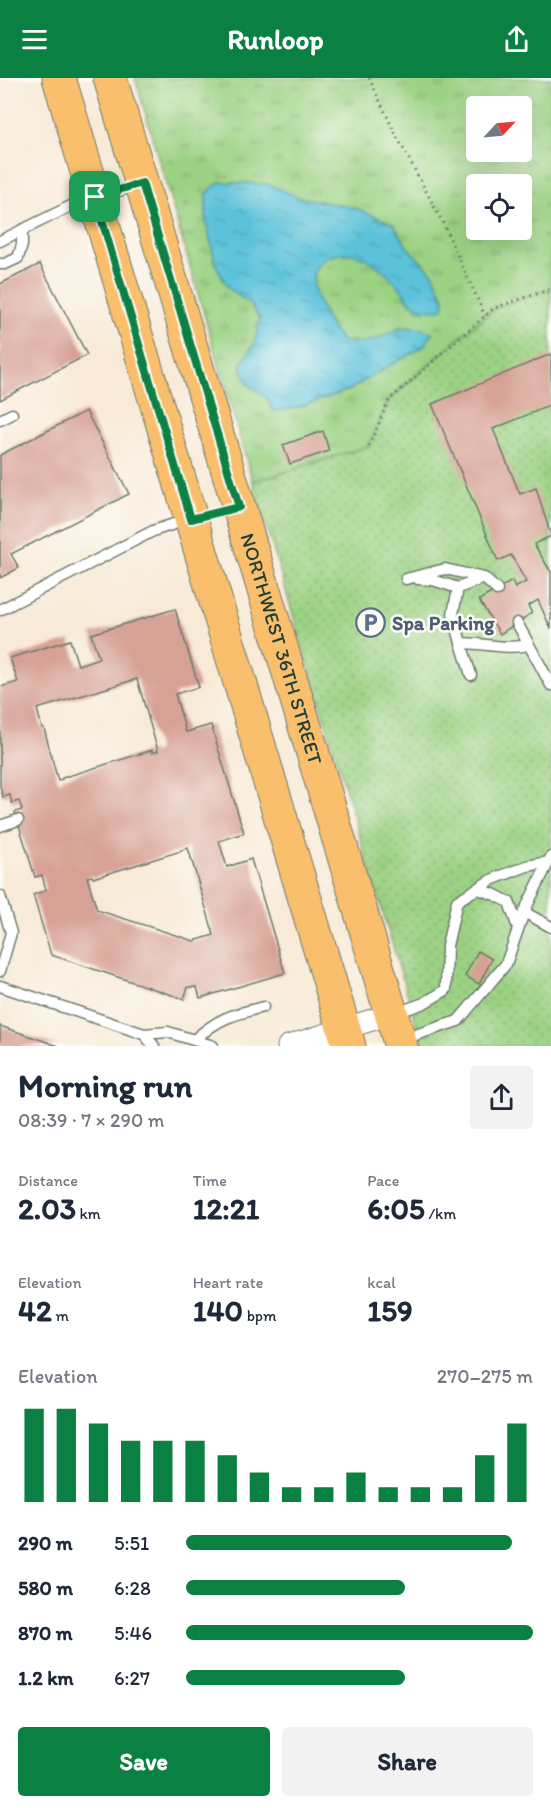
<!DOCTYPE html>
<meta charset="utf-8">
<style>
:root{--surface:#fff;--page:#f2f2f3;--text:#1f2937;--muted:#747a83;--accent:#0b8043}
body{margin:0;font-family:Itim,sans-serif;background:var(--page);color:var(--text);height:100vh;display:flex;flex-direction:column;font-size:22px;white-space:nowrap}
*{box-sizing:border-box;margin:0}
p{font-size:20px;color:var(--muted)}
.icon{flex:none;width:33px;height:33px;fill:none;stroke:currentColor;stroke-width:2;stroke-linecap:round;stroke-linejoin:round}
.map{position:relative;height:968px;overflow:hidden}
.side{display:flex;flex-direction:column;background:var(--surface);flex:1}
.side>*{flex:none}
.needle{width:39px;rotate:64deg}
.tools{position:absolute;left:466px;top:18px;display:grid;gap:12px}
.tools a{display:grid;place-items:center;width:66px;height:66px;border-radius:6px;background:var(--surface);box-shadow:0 6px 24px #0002;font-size:30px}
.pin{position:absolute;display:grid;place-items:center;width:51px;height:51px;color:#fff;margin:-26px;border-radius:12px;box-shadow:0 3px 9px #0006}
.round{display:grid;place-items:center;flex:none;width:63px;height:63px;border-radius:6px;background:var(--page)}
.headline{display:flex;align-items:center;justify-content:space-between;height:102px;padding:0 18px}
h1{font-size:33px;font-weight:800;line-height:45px}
.metrics{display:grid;grid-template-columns:repeat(3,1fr);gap:9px;height:102px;padding:6px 18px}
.metrics div{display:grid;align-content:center}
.metrics b{font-size:30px;font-weight:800}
.metrics small{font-size:16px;font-weight:400}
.metrics p{font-size:16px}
.chart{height:168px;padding:12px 18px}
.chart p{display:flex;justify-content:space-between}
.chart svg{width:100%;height:108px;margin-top:6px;stroke:var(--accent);stroke-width:6}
.action{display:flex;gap:12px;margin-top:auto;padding:12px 18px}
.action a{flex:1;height:69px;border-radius:6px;background:var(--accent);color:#fff;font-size:24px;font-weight:800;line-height:69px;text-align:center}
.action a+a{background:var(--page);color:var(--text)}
ul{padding:0 18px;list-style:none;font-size:20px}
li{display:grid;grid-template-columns:96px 72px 1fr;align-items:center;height:45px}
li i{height:15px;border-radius:8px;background:var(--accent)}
header{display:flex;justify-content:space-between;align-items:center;height:78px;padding:0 18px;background:var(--accent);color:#fff;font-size:27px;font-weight:800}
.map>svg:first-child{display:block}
.grass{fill:url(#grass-tufts);stroke:#5e885c;stroke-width:1.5;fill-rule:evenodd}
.park{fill:url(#park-dots);stroke:#5e885c;stroke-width:1.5}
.water{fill:url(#water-ripples);stroke:#3e8087;stroke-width:1.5}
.building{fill:#d7a295;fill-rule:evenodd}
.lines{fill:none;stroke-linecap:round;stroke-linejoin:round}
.service-casing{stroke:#6b7a6d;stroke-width:13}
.minor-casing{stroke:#6b7a6d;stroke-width:23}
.primary-casing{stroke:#6b7a6d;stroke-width:35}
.path{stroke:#6b7a6d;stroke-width:3;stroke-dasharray:1.5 4.5;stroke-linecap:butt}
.service{stroke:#fff;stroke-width:10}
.minor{stroke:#fff;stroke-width:21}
.primary{stroke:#f9bf6d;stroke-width:33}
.route-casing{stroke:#fff;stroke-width:12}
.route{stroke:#0b8043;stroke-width:8}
.labels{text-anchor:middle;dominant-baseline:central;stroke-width:5;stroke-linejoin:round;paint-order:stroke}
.service-label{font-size:20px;font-weight:bold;fill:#4e5e75;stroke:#fdfcf7;text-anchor:start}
.street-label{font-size:20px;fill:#1f3d34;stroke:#fdfcf7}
</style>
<header><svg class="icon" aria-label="menu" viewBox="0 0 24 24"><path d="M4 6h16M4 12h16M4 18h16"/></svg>Runloop<svg class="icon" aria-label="share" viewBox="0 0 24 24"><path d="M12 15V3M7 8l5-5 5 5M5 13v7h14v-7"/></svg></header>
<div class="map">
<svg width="551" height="968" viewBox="0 0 551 968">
<defs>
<pattern id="grass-tufts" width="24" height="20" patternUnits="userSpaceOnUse" patternTransform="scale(1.5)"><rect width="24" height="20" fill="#9cd284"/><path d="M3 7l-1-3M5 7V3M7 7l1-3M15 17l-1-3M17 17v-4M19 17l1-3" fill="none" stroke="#7fac6d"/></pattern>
<pattern id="park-dots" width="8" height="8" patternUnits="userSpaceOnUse" patternTransform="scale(1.5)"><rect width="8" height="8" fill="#9cd284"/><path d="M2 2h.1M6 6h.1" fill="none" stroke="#7fac6d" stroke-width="1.8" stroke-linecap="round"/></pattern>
<pattern id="water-ripples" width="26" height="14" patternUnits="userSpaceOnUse" patternTransform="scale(1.5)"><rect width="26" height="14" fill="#5cc2da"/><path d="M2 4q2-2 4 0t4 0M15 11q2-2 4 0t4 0" fill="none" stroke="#4b9fb2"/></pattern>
</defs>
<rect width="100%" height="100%" fill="#fdfcf7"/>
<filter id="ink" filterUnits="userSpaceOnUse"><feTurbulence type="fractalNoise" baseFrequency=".0167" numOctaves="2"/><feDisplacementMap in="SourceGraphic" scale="12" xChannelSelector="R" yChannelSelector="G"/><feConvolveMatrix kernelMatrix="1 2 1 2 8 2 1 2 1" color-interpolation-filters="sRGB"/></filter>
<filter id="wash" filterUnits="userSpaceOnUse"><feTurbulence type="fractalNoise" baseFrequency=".008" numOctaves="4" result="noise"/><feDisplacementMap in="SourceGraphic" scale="24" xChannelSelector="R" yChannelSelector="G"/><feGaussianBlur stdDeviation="1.35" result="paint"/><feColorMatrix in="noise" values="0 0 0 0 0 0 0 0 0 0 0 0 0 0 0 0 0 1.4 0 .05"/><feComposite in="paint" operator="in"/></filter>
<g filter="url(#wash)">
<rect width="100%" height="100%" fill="#f8ead7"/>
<path class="grass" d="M 135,0 L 551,0 L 551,211 L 494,230 L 389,321 L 369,368 L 253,404 ZM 477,28 L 522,28 L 522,74 L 477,74 ZM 477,106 L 522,106 L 522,152 L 477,152 Z"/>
<polygon class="park" points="551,211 551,968 423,968 253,404 369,368 389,322 494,230"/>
<path class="water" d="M 220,104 L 268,106 L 298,119 L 356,130 L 394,146 L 408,170 L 433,195 L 444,220 L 443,231 C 435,232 423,233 416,229 C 409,225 405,217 401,211 C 390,199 377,185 362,179 C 342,171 313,178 313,203 C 313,218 333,256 344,264 C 355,265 367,264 378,261 C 383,259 386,256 391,254 C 404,248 421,248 433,255 L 423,269 L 387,289 L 350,312 L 296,330 L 273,333 L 266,319 L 248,306 L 241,287 L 254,266 L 260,241 L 250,226 L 227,209 L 216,187 L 206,145 L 206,118 L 211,111 Z"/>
<g id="blocks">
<g class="building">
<polygon points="40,186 87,277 0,322 0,206"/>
<polygon points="551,276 551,327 493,351 520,416 536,410 551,458 534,466 551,494 551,551 538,522 528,528 532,535 500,556 479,522 512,503 515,510 526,504 511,477 498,483 432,326"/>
<polygon points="86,333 129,416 11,476 19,490 0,500 0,377"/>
<polygon points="323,353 329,373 290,386 283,367"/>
<path d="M 175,531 L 199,609 L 175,616 L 186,654 L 211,647 L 244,755 L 219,763 L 227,789 L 251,781 L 285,895 L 200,920 L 197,909 L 188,909 L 184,921 L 51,877 L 33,817 L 46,812 L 42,797 L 35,799 L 15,734 L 22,732 L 19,723 L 12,725 L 10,717 L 3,719 L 0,708 L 0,609 L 18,604 L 10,580 L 70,562 L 78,587 L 99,580 L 91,556 ZM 137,601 L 158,673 L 152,675 L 152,672 L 62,700 L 62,701 L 58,703 L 44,650 L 42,650 L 37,631 ZM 188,770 L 214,857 L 194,863 L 97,832 L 87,799 L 92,798 L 93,800 L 181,773 L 181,772 Z"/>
<polygon points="478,873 492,881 479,906 465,898"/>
<polygon points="0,948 59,968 0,968"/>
</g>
</g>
</g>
<g filter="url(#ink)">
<use href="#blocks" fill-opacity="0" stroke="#6b7a6d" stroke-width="1.5"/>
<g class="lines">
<defs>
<g id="service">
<polyline points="0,163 77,125 138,107"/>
<polyline points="0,186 5,186 18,180 22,167 22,152"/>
<polyline points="0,342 12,336"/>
<path d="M 484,500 L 458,510 L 453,536 L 461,565 C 483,565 506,572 528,567"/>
<polyline points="406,501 445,491 484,500 497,512"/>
<polyline points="418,501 433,502 458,510"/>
<polyline points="0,532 153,453 189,441"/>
<polyline points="517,545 551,607"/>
<polyline points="461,565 471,597"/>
<polyline points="0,748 18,742"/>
<polyline points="478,811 493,816 509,824 518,850"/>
<polyline points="0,818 11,855 0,893"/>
<polyline points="524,834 551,849"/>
<polyline points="0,908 144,956 168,954 213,968"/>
<polyline points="396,935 424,925 446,912 447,868 457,823 491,802 527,788 549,784"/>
<polyline points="144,956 154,968"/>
<polyline points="403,961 458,943 506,886 524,834 551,779"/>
<path d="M 194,962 C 219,940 231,937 263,929"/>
</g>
<polyline id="minor" points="288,968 391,936"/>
<g id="primary">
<polyline points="59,0 349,968"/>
<path id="s1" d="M 110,0 L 401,968"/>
</g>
</defs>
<use href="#service" class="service-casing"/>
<use href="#minor" class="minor-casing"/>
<use href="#primary" class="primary-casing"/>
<g class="path">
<polyline points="369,0 394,53 443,145 485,238"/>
<polyline points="369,368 389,322 494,230 551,211"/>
</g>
<use href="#service" class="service"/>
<use href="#minor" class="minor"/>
<use href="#primary" class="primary"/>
</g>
</g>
<g class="lines" filter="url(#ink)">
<defs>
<polygon id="route" points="142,105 239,429 191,441 95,119"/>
</defs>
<use href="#route" class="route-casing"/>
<use href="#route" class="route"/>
</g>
<defs>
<symbol id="parking-ring" viewBox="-11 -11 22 22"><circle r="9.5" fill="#fdfcf7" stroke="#5c6f8a" stroke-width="1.5"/><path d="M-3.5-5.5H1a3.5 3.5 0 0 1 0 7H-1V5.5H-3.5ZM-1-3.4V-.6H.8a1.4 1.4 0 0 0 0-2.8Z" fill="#5c6f8a"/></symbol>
</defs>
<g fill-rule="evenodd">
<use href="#parking-ring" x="354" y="528" width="33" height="33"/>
</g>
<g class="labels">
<g class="service-label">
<text x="392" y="545">Spa Parking</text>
</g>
<g class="street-label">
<text stroke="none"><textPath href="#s1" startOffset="596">NORTHWEST 36TH STREET</textPath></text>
</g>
</g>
</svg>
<div class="tools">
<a><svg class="needle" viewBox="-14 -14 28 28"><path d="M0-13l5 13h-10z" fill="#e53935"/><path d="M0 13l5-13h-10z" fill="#747a83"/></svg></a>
<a><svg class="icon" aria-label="locate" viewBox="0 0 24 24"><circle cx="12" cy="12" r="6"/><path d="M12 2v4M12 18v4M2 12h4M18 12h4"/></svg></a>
</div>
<div class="pin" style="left:95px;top:119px;background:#1e9e55"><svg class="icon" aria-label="arrive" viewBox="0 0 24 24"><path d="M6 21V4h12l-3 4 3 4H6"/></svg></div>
</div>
<section class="side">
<div class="headline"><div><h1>Morning run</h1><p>08:39 · 7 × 290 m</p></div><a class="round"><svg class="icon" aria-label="share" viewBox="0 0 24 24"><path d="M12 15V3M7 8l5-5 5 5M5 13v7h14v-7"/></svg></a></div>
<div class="metrics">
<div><p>Distance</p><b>2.03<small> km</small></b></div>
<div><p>Time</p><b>12:21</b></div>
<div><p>Pace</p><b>6:05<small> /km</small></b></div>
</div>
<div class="metrics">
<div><p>Elevation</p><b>42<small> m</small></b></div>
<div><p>Heart rate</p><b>140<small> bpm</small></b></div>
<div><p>kcal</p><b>159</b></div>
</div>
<div class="chart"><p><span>Elevation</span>270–275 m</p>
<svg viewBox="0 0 160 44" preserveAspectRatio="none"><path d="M5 44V6M15 44V6M25 44V12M35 44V19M45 44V19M55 44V19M65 44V25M75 44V32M85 44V38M95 44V38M105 44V32M115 44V38M125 44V38M135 44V38M145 44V25M155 44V12"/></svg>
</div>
<ul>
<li><b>290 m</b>5:51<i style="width:94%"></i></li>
<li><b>580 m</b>6:28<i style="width:63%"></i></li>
<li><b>870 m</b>5:46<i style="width:100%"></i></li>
<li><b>1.2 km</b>6:27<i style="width:63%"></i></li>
</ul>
<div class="action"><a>Save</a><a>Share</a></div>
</section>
